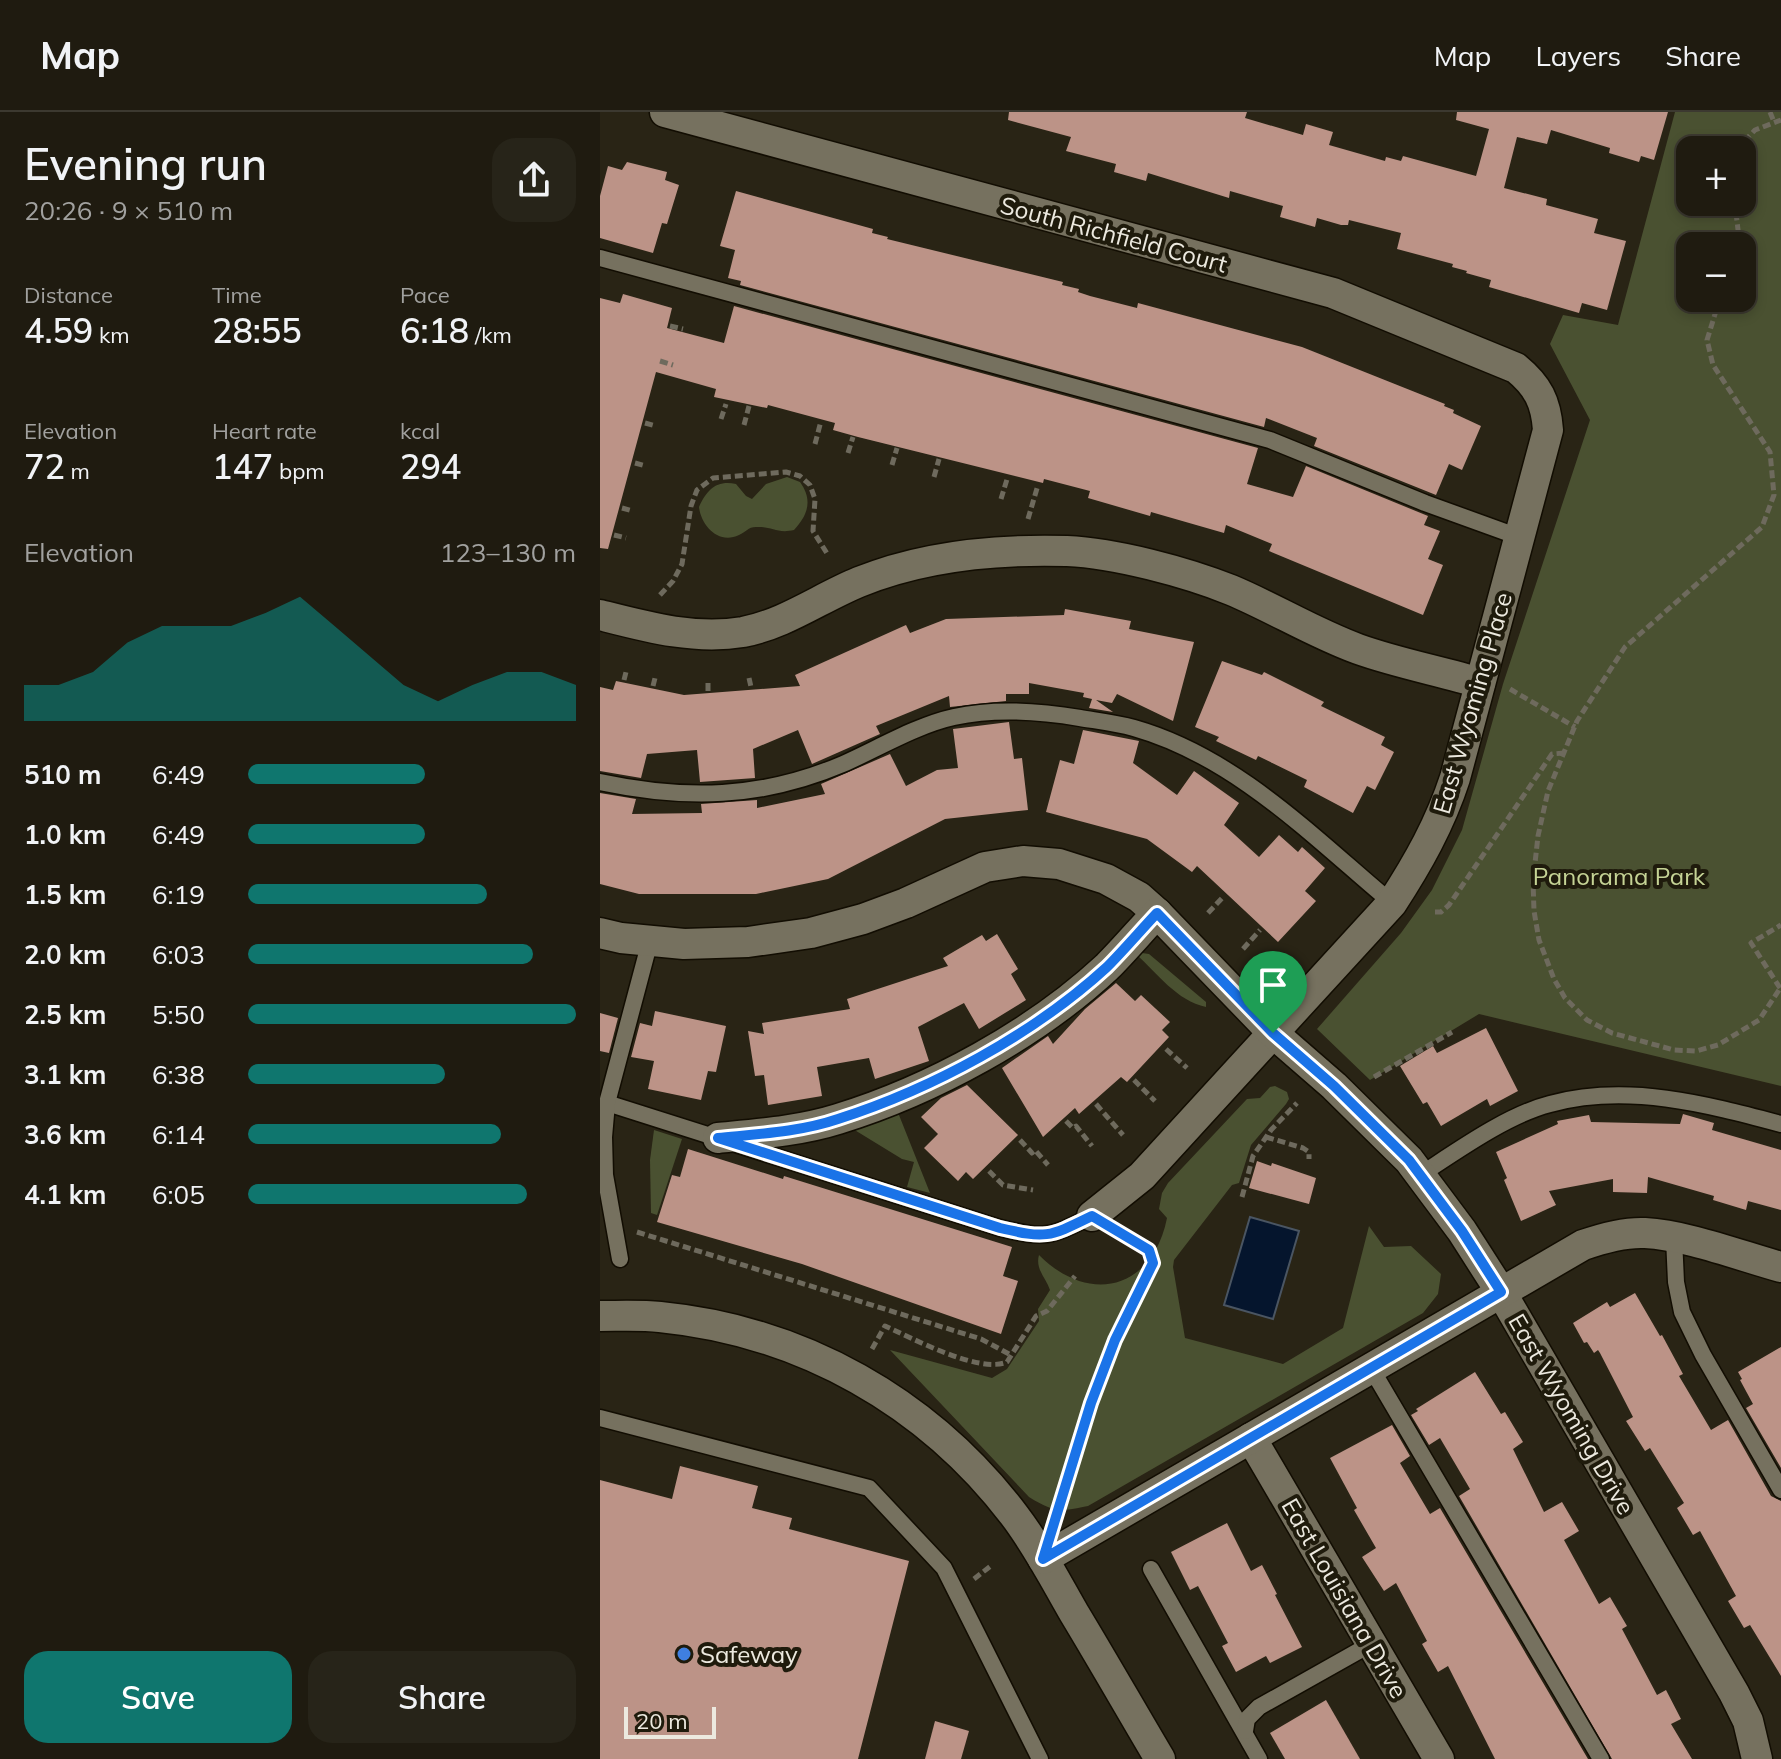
<!DOCTYPE html>
<meta charset="utf-8">
<style>
:root{--surface:#1f1b10;--page:#272419;--text:#f1f3f6;--muted:#a1a19f;--line:#3c3930;--accent:#0f766e}
body{margin:0;font-family:Mulish,sans-serif;background:var(--page);color:var(--text);height:100vh;display:flex;flex-direction:column;font-size:30px;white-space:nowrap}
*{box-sizing:border-box;margin:0}
p{font-size:26px;color:var(--muted)}
.icon{flex:none;width:44px;height:44px;fill:none;stroke:currentColor;stroke-width:2;stroke-linecap:round;stroke-linejoin:round}
.map{position:relative;flex:1;overflow:hidden}
.side{display:flex;flex-direction:column;background:var(--surface);width:600px}
.side>*{flex:none}
.fabs{position:absolute;left:1076px;top:24px;display:grid;gap:16px}
.fabs a{display:grid;place-items:center;width:80px;height:80px;border-radius:16px;background:var(--surface);box-shadow:0 4px 12px #0003,0 0 0 2px var(--line);font-size:40px}
.scale{position:absolute;left:24px;bottom:20px;width:92px;box-sizing:border-box;padding-left:8px;border:4px solid #ece9df;border-top:0;font-size:22px;line-height:28px;white-space:nowrap;color:#ece9df;-webkit-text-stroke:6px #1f1b0c;paint-order:stroke}
.pin{position:absolute;display:grid;place-items:center;width:68px;height:68px;color:#fff;margin:-82px -34px;border-radius:50% 50% 50% 0;rotate:-45deg;box-shadow:0 0 8px #0007}
.pin .icon{rotate:45deg}
.round{display:grid;place-items:center;flex:none;width:84px;height:84px;border-radius:24px;background:var(--page)}
.head{display:flex;align-items:center;justify-content:space-between;height:136px;padding:0 24px}
h1{font-size:44px;font-weight:600;line-height:60px}
.stats{display:grid;grid-template-columns:repeat(3,1fr);gap:12px;height:136px;padding:8px 24px}
.stats div{display:grid;align-content:center}
.stats b{font-size:34px;font-weight:600}
.stats small{font-size:22px;font-weight:400}
.stats p{font-size:22px}
.chart{height:224px;padding:16px 24px}
.chart p{display:flex;justify-content:space-between}
.chart svg{width:100%;height:144px;margin-top:8px;fill:var(--accent);opacity:.7}
.primary-button{display:flex;gap:16px;margin-top:auto;padding:16px 24px}
.primary-button a{flex:1;height:92px;border-radius:24px;background:var(--accent);color:#fff;font-size:32px;font-weight:600;line-height:92px;text-align:center}
.primary-button a+a{background:var(--page);color:var(--text)}
ul{padding:0 24px;list-style:none;font-size:26px}
li{display:grid;grid-template-columns:128px 96px 1fr;align-items:center;height:60px}
li i{height:20px;border-radius:10px;background:var(--accent)}
header{display:flex;align-items:center;gap:48px;box-sizing:border-box;height:112px;padding:0 40px;background:var(--surface);border-bottom:2px solid var(--line)}
header strong{font-size:38px}
nav{display:flex;gap:44px;margin-inline-start:auto;font-size:28px}
main{display:flex;flex:1;min-height:0}
.map>svg:first-child{display:block}
.green{fill:#4a5131;fill-rule:evenodd}
.water{fill:#05152d;stroke:#4a5562;stroke-width:2}
.building{fill:#bc9387}
.lines{fill:none;stroke-linecap:round;stroke-linejoin:round}
.service-casing{stroke:#120d02;stroke-width:19}
.minor-casing{stroke:#120d02;stroke-width:33}
.path{stroke:#6e6a5d;stroke-width:5;stroke-dasharray:8 4;stroke-linecap:butt}
.service{stroke:#76715f;stroke-width:16}
.minor{stroke:#76715f;stroke-width:30}
.route-casing{stroke:#fff;stroke-width:16}
.route{stroke:#1a73e8;stroke-width:10}
.shop-dot{fill:#3f7fe0;stroke:#1f1b0c;stroke-width:3}
.labels{text-anchor:middle;dominant-baseline:central;stroke-width:8;stroke-linejoin:round;paint-order:stroke}
.street-label{font-size:24px;fill:#ece9df;stroke:#1f1b0c}
.park-label{font-size:24px;fill:#c5d395;stroke:#1f1b0c}
.poi-label{font-size:24px;fill:#ece9df;stroke:#1f1b0c;text-anchor:start}
</style>
<header>
<strong>Map</strong>
<nav><a>Map</a><a>Layers</a><a>Share</a></nav>
</header>
<main>
<section class="side">
<div class="head"><div><h1>Evening run</h1><p>20:26 · 9 × 510 m</p></div><a class="round"><svg class="icon" aria-label="share" viewBox="0 0 24 24"><path d="M12 15V3M7 8l5-5 5 5M5 13v7h14v-7"/></svg></a></div>
<div class="stats">
<div><p>Distance</p><b>4.59<small> km</small></b></div>
<div><p>Time</p><b>28:55</b></div>
<div><p>Pace</p><b>6:18<small> /km</small></b></div>
</div>
<div class="stats">
<div><p>Elevation</p><b>72<small> m</small></b></div>
<div><p>Heart rate</p><b>147<small> bpm</small></b></div>
<div><p>kcal</p><b>294</b></div>
</div>
<div class="chart"><p><span>Elevation</span>123–130 m</p>
<svg viewBox="0 0 160 44" preserveAspectRatio="none"><path d="M0 44V33L10 33L20 29L30 20L40 15L50 15L60 15L70 11L80 6L90 15L100 24L110 33L120 38L130 33L140 29L150 29L160 33V44z"/></svg>
</div>
<ul>
<li><b>510 m</b>6:49<i style="width:54%"></i></li>
<li><b>1.0 km</b>6:49<i style="width:54%"></i></li>
<li><b>1.5 km</b>6:19<i style="width:73%"></i></li>
<li><b>2.0 km</b>6:03<i style="width:87%"></i></li>
<li><b>2.5 km</b>5:50<i style="width:100%"></i></li>
<li><b>3.1 km</b>6:38<i style="width:60%"></i></li>
<li><b>3.6 km</b>6:14<i style="width:77%"></i></li>
<li><b>4.1 km</b>6:05<i style="width:85%"></i></li>
</ul>
<div class="primary-button"><a>Save</a><a>Share</a></div>
</section>
<div class="map">
<svg width="1181" height="1647" viewBox="0 0 1181 1647">
<rect width="100%" height="100%" fill="#292415"/>
<g class="green">
<path d="M 1075,0 L 1181,0 L 1181,974 L 879,902 L 770,968 L 717,917 L 801,821 L 832,778 L 862,718 L 903,572 L 990,308 L 950,232 L 963,203 L 1018,213 ZM 1090,38 L 1142,38 L 1142,90 L 1090,90 ZM 1090,134 L 1142,134 L 1142,186 L 1090,186 Z"/>
<path d="M 187,365 L 200,370 C 213,388 208,403 194,418 C 177,422 171,414 156,415 C 148,415 146,420 139,423 C 118,433 101,413 99,395 C 107,378 116,368 136,372 L 146,384 L 152,387 L 166,372 Z"/>
<path d="M 542,841 L 549,842 L 606,890 L 606,895 C 577,889 557,861 536,842 Z"/>
<path d="M 675,974 L 687,980 L 689,987 L 686,992 L 651,1033 L 639,1071 L 632,1073 L 574,1148 L 573,1155 L 585,1226 L 683,1252 L 743,1216 L 769,1114 L 784,1135 L 811,1134 L 841,1162 L 838,1182 L 823,1201 L 488,1394 C 460,1400 453,1400 429,1385 L 290,1238 L 392,1266 L 407,1257 L 439,1209 L 438,1197 L 450,1178 C 446,1166 435,1157 439,1143 C 490,1194 553,1177 567,1106 L 559,1097 L 562,1081 L 568,1071 L 647,987 L 660,986 L 670,975 Z"/>
<polygon points="295,993 330,1081 307,1075 314,1050 302,1047 253,1017"/>
<polygon points="54,1018 82,1027 57,1103 51,1101 50,1048"/>
</g>
<polygon class="water" points="650,1105 699,1119 673,1207 624,1193"/>
<g class="building">
<polygon points="409,0 647,0 645,6 703,23 706,12 733,20 729,33 785,49 786,45 801,49 803,44 876,64 889,17 856,8 857,0 1068,0 1054,48 1041,44 1039,50 1009,41 1010,36 951,18 947,32 917,25 904,76 947,87 946,93 998,107 994,121 1026,129 1007,198 982,191 979,201 889,175 891,168 866,161 867,159 852,155 853,152 797,137 801,121 749,108 748,113 741,113 717,106 715,115 680,105 683,94 630,79 629,86 548,61 546,69 514,60 516,52 466,39 471,25 408,8"/>
<polygon points="27,50 67,60 65,68 79,73 67,112 62,111 53,141 0,126 0,84 8,54 22,58"/>
<polygon points="136,79 273,117 272,121 288,125 287,127 463,170 462,173 479,177 478,180 490,184 537,196 538,191 702,235 845,292 844,294 854,298 853,301 881,314 862,358 849,352 836,383 714,334 717,326 666,306 664,315 140,173 141,169 128,166 135,138 120,134"/>
<polygon points="23,182 72,196 67,216 124,231 134,194 658,336 647,372 693,385 706,354 828,404 824,413 840,419 828,447 843,453 823,503 669,439 672,432 626,413 624,421 551,400 550,404 488,386 490,379 444,367 443,371 258,325 233,318 235,311 168,293 167,296 114,285 116,277 56,260 8,437 0,436 0,186 20,191"/>
<polygon points="465,497 531,509 529,517 594,530 573,609 517,582 512,591 496,588 513,600 489,596 492,587 483,585 484,581 429,571 429,582 406,582 406,589 350,595 349,584 276,614 280,622 212,652 198,618 153,637 155,666 100,670 97,638 47,642 41,666 0,659 0,575 13,578 16,569 84,583 200,574 195,563 306,513 310,521 346,507 464,503"/>
<polygon points="622,549 662,563 664,560 724,590 721,594 785,625 781,633 794,640 775,678 767,674 753,701 704,675 707,668 658,644 656,648 616,629 619,625 595,615"/>
<polygon points="409,610 414,647 422,646 428,698 345,707 228,767 156,782 39,782 0,772 0,681 36,687 32,702 102,701 101,692 157,688 157,696 225,682 221,672 290,642 306,674 337,658 358,656 353,617"/>
<polygon points="483,618 539,629 533,651 577,683 594,659 639,691 624,713 659,745 679,723 698,740 702,735 725,756 705,779 716,789 678,830 597,754 592,760 547,727 446,700 460,648 474,652"/>
<polygon points="397,822 418,857 411,862 426,888 379,917 364,891 318,915 329,949 275,967 269,946 217,955 222,984 168,993 164,963 155,964 148,919 164,922 162,911 250,897 247,887 348,854 343,846 382,823 386,829"/>
<polygon points="516,871 535,889 541,883 570,910 562,918 569,925 527,970 521,965 479,1002 475,996 443,1025 402,956 448,924 453,932 485,897"/>
<polygon points="55,899 126,914 116,960 108,959 101,988 48,977 54,949 31,945 40,911 52,914"/>
<polygon points="0,901 18,906 9,941 0,939"/>
<polygon points="886,916 918,979 890,994 887,987 841,1014 827,990 823,992 800,954 833,934 837,941"/>
<polygon points="367,973 418,1023 373,1067 366,1060 358,1069 324,1036 338,1022 321,1005 341,986"/>
<polygon points="1083,1002 1114,1011 1112,1018 1181,1038 1181,1098 1148,1089 1146,1098 1113,1088 1114,1084 1048,1065 1047,1081 1013,1080 1013,1067 949,1079 956,1093 921,1109 904,1068 907,1066 896,1040 958,1012 957,1009 989,1003 991,1010 1080,1012"/>
<polygon points="88,1037 183,1067 184,1064 412,1135 403,1164 418,1169 401,1222 202,1152 57,1110 72,1063 80,1065"/>
<polygon points="657,1049 671,1054 672,1051 716,1066 709,1092 649,1076"/>
<polygon points="1035,1181 1060,1224 1062,1223 1083,1262 1079,1264 1111,1318 1128,1308 1171,1384 1181,1389 1181,1564 1150,1513 1144,1516 1128,1489 1136,1484 1100,1419 1093,1423 1077,1396 1084,1391 1050,1336 1045,1339 1026,1309 1033,1305 1000,1241 998,1238 994,1241 987,1230 984,1231 973,1211 1007,1190 1010,1195"/>
<polygon points="1181,1235 1181,1356 1146,1296 1153,1292 1140,1268 1142,1267 1138,1260"/>
<polygon points="875,1260 901,1302 905,1300 923,1330 913,1337 944,1400 962,1390 979,1419 964,1428 999,1492 1010,1485 1027,1514 1022,1517 1057,1583 1066,1578 1081,1607 1071,1612 1092,1647 1012,1647 859,1384 870,1377 840,1326 829,1333 811,1303 818,1299 816,1297"/>
<polygon points="792,1313 810,1344 800,1351 830,1402 840,1396 988,1647 895,1647 848,1554 838,1560 822,1532 827,1529 796,1471 784,1479 762,1445 776,1436 754,1398 757,1396 730,1346"/>
<polygon points="80,1354 158,1374 152,1396 192,1406 189,1417 309,1449 258,1647 0,1647 0,1368 72,1387"/>
<polygon points="627,1411 651,1459 662,1453 677,1482 675,1483 702,1535 670,1551 666,1544 636,1560 622,1534 628,1531 598,1474 590,1478 571,1440"/>
<polygon points="726,1588 760,1647 685,1647 670,1621"/>
<polygon points="335,1609 369,1619 361,1647 325,1647"/>
</g>
<g class="lines">
<defs>
<g id="service">
<polyline points="0,146 670,328 825,391 919,425"/>
<path d="M 0,670 C 85,688 161,687 243,652 C 277,637 317,613 354,605 C 395,596 439,599 480,606 C 498,609 516,611 534,616 C 636,645 713,725 792,791"/>
<path d="M 7,991 L 400,1116 C 447,1127 449,1125 492,1104"/>
<path d="M 820,1063 C 857,1039 907,1003 950,992 C 1027,971 1106,992 1181,1012"/>
<polyline points="1074,1126 1076,1170 1082,1200 1103,1243 1181,1378"/>
<polyline points="20,1147 5,1063 4,1025 7,991 50,829"/>
<polyline points="771,1256 1001,1647"/>
<polyline points="0,1306 269,1376 344,1456 440,1647"/>
<polyline points="551,1457 659,1647"/>
<polyline points="645,1619 647,1607 659,1595 771,1532"/>
</g>
<g id="minor">
<path d="M 65,0 L 733,181 L 916,256 C 938,274 946,290 948,318 L 855,666 C 840,712 818,751 792,791 L 542,1064 L 492,1104"/>
<path d="M 0,503 C 47,515 94,528 143,520 C 185,512 220,486 259,470 C 325,443 397,437 467,439 C 515,441 586,460 631,478 C 674,496 714,521 758,537 C 797,551 840,559 880,571"/>
<polyline points="0,821 21,826 84,832 148,830 211,821 263,807 306,791 385,755 423,749 459,752 506,767 539,785 557,801 673,921 734,974 809,1048 862,1119 901,1180 1134,1581 1148,1609 1157,1647"/>
<path d="M 118,1026 C 158,1022 200,1019 238,1007 C 332,978 435,922 507,855 C 524,838 540,819 557,801"/>
<path d="M 0,1204 C 20,1204 41,1203 60,1205 C 202,1219 328,1290 414,1403 C 437,1433 455,1468 474,1501 C 503,1549 531,1598 560,1647"/>
<polyline points="651,1326 839,1647"/>
<path d="M 443,1447 L 983,1133 C 1003,1126 1024,1120 1045,1121 C 1086,1123 1141,1144 1181,1155"/>
</g>
</defs>
<use href="#service" class="service-casing"/>
<use href="#minor" class="minor-casing"/>
<g class="path">
<polyline points="1170,0 1174,10"/>
<polyline points="1136,38 1155,18 1181,8"/>
<polyline points="1130,90 1136,101 1140,134"/>
<polyline points="1120,186 1107,228 1113,253 1170,340 1174,383 1162,415 1025,535 977,609 948,679 938,724 933,769 934,799 939,828 954,867 965,886 987,908 1012,921 1074,938 1096,939 1118,933 1159,908 1181,875"/>
<polyline points="70,214 83,217"/>
<polyline points="60,249 73,253"/>
<polyline points="121,307 126,292"/>
<polyline points="45,311 56,314"/>
<polyline points="144,313 149,294"/>
<polyline points="215,332 221,309"/>
<polyline points="248,341 253,325"/>
<polyline points="35,351 46,354"/>
<polyline points="292,353 297,336"/>
<polyline points="334,365 339,347"/>
<polyline points="401,387 408,364"/>
<polyline points="22,396 33,399"/>
<polyline points="428,407 438,373"/>
<polyline points="14,423 26,426"/>
<polyline points="60,483 73,469 82,452 91,394 97,378 113,366 186,360 200,364 210,373 215,387 213,419 228,443"/>
<polyline points="149,566 151,575"/>
<polyline points="24,568 26,560"/>
<polyline points="108,571 108,579"/>
<polyline points="53,574 55,566"/>
<polyline points="910,577 975,615"/>
<polyline points="835,800 841,800 849,793 952,642 964,641"/>
<polyline points="608,801 624,784"/>
<polyline points="643,837 660,818"/>
<polyline points="1180,876 1151,831 1181,813"/>
<polyline points="566,937 587,956"/>
<polyline points="774,965 852,920"/>
<polyline points="534,968 555,989"/>
<polyline points="496,992 523,1023"/>
<polyline points="466,1009 473,1016 476,1014 492,1034"/>
<polyline points="666,1025 703,1036 709,1040 709,1047"/>
<polyline points="420,1028 432,1041 435,1038 448,1053"/>
<polyline points="389,1059 403,1073 433,1078"/>
<polyline points="642,1085 653,1044 671,1018 697,991"/>
<polyline points="37,1120 381,1227 411,1243"/>
<path d="M 272,1237 L 285,1214 C 312,1226 379,1262 407,1250 L 436,1204 L 447,1199 L 475,1164"/>
<polyline points="456,1404 491,1291 515,1228 553,1151 549,1138 517,1119"/>
<polyline points="374,1467 392,1453"/>
</g>
<use href="#service" class="service"/>
<use href="#minor" class="minor"/>
</g>
<g class="lines">
<defs>
<path id="route" d="M 557,801 L 673,921 L 734,974 L 809,1048 L 862,1119 L 901,1180 L 443,1447 L 491,1291 L 515,1228 L 553,1151 L 549,1138 L 492,1104 C 449,1125 447,1127 400,1116 L 118,1026 C 158,1022 200,1020 238,1007 C 332,977 434,922 507,855 C 524,838 540,819 557,801 Z"/>
</defs>
<use href="#route" class="route-casing"/>
<use href="#route" class="route"/>
</g>
<circle class="shop-dot" cx="84" cy="1542" r="8"/>
<g class="labels">
<g class="street-label">
<text transform="translate(514 122) rotate(15)">South Richfield Court</text>
<text transform="translate(872 591) rotate(-74)">East Wyoming Place</text>
<text transform="translate(972 1302) rotate(60)">East Wyoming Drive</text>
<text transform="translate(745 1486) rotate(60)">East Louisiana Drive</text>
</g>
<g class="park-label">
<text x="1019" y="764">Panorama Park</text>
</g>
<g class="poi-label">
<text x="100" y="1542">Safeway</text>
</g>
</g>
</svg>
<div class="fabs">
<a>+</a>
<a>−</a>
</div>
<div class="scale">20 m</div>
<div class="pin" style="left:673px;top:921px;background:#1e9e55"><svg class="icon" aria-label="arrive" viewBox="0 0 24 24"><path d="M6 21V4h12l-3 4 3 4H6"/></svg></div>
</div>
</main>
